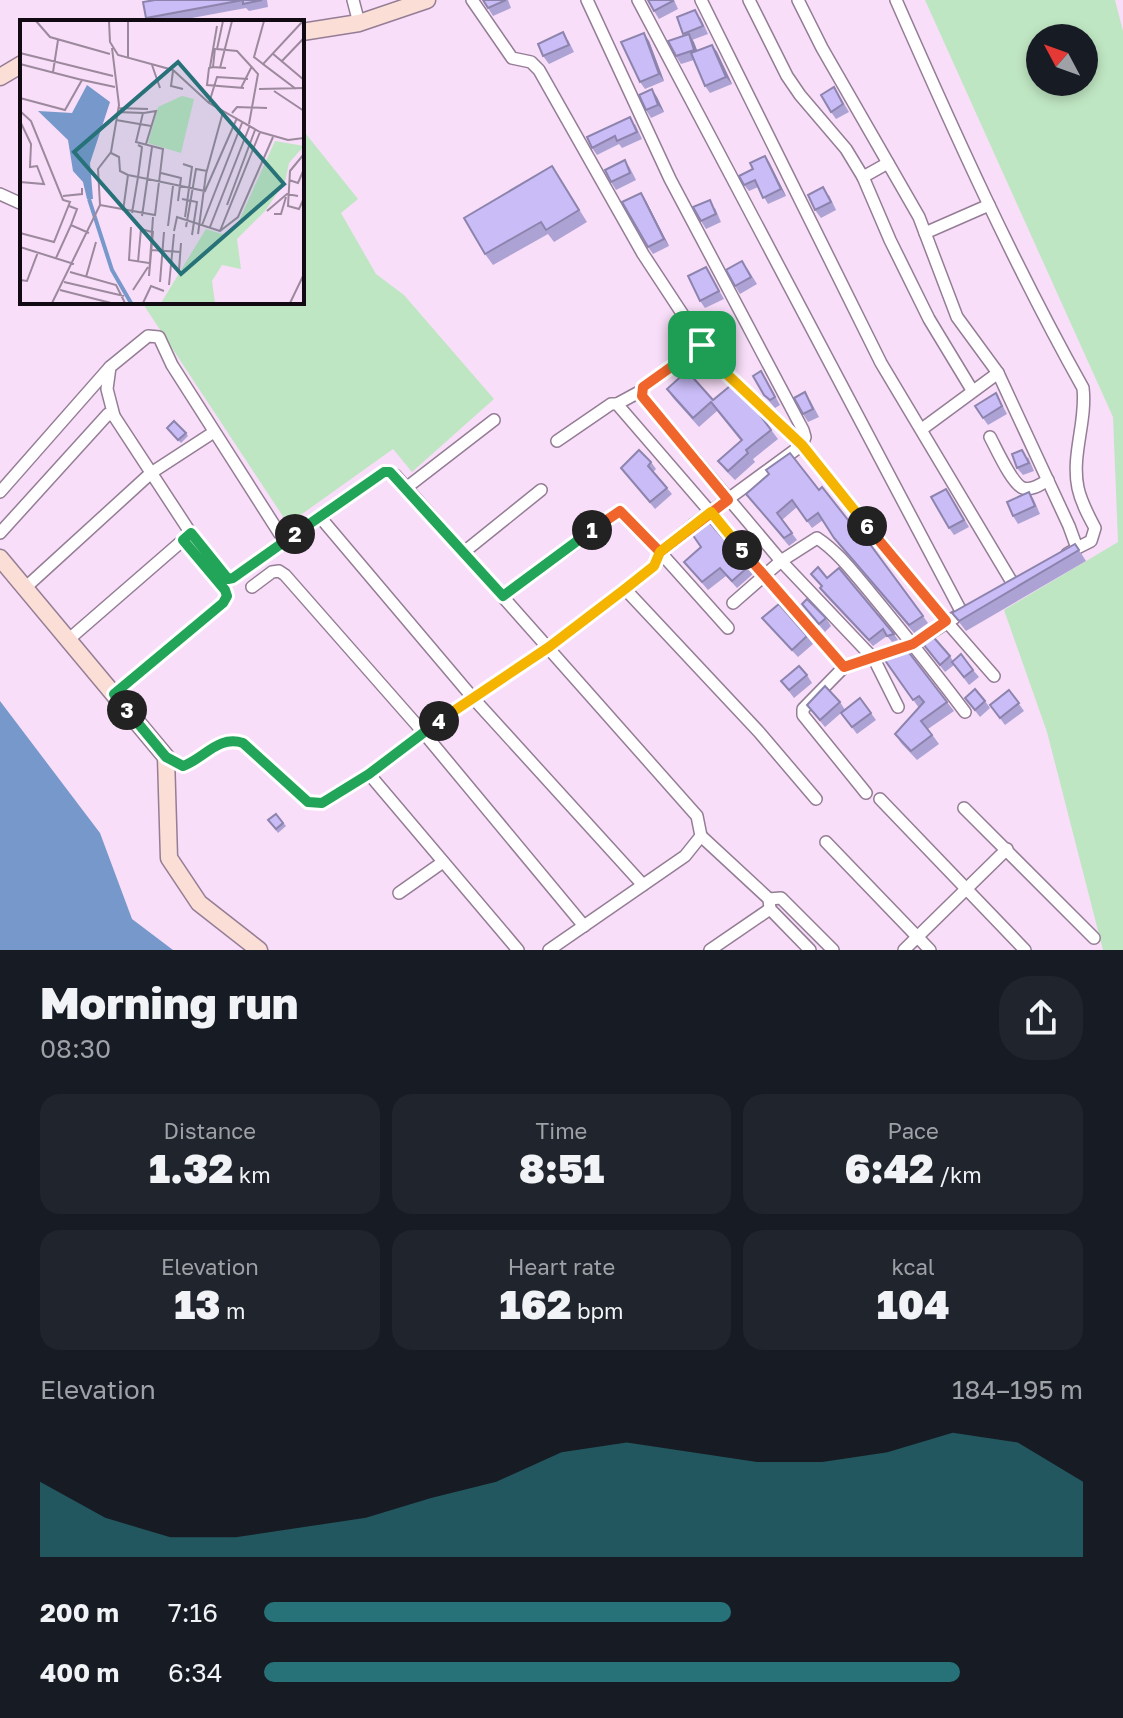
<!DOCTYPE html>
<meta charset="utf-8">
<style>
:root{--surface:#171b24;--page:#20242c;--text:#f1f3f6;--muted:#9ea1a6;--accent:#277178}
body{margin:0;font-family:"Golos Text",sans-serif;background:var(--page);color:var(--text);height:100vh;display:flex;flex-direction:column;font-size:30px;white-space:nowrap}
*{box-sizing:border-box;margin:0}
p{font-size:26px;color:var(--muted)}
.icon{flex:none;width:44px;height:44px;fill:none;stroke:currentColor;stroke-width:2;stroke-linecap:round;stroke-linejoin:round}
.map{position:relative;height:950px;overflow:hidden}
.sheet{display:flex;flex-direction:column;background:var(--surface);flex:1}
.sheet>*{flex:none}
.needle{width:52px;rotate:311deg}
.buttons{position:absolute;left:1026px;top:24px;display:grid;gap:16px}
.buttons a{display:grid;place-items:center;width:72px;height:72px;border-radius:50%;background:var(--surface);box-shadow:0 4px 12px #0003;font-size:40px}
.pin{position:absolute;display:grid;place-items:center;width:68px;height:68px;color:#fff;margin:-34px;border-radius:16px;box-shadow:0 4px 12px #0006}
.km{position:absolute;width:40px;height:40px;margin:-20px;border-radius:50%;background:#222;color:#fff;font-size:22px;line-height:40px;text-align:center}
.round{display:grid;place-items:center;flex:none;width:84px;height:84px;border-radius:32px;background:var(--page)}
.headline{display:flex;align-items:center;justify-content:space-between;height:136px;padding:0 40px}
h1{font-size:44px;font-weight:800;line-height:60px}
.metrics{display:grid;grid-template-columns:repeat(3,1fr);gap:12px;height:136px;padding:8px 40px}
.metrics div{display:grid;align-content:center;border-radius:20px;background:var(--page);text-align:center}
.metrics b{font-size:40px;font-weight:800}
.metrics small{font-size:22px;font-weight:400}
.metrics p{font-size:22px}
.chart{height:224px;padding:16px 40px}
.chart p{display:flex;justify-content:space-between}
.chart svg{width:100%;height:144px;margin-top:8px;fill:var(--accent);opacity:.7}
ul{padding:0 40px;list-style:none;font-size:26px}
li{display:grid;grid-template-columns:128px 96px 1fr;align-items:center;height:60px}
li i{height:20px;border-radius:10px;background:var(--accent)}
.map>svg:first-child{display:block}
.green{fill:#bfe6c2;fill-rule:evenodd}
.water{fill:#7698ca}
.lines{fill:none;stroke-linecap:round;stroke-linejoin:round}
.street-casing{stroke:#947d95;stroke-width:14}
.secondary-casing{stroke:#947d95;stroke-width:19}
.street{stroke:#fff;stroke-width:11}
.secondary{stroke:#fbded5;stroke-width:16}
.wall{fill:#ada2d4}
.shaded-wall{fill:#8d84ad}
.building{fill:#c9bcf7;stroke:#8d84ad;stroke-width:2}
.split-1-casing{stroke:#fff;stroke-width:16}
.split-2-casing{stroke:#fff;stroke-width:16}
.split-3-casing{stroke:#fff;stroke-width:16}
.split-4-casing{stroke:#fff;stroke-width:16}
.split-5-casing{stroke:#fff;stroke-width:16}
.split-6-casing{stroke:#fff;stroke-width:16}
.split-7-casing{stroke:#fff;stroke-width:16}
.split-1{stroke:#f0652b;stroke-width:10}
.split-2{stroke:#22a559;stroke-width:10}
.split-3{stroke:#22a559;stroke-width:10}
.split-4{stroke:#22a559;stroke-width:10}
.split-5{stroke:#f5b400;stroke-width:10}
.split-6{stroke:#f0652b;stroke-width:10}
.split-7{stroke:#f5b400;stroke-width:10}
.inset-river{fill:none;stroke:#7698ca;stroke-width:4}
.inset-road{fill:none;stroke:#9c899d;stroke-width:2}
.view{fill:#277178;fill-opacity:0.15;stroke:#277178;stroke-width:4}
.inset-edge{fill:none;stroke:#120a12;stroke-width:4}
</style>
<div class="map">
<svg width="1123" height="950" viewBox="0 0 1123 950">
<rect width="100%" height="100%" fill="#f8def9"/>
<g class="green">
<path d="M 925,0 L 1115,0 L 1123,31 L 1123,950 L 1103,950 L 1047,732 L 1004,610 L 1118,542 L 1113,417 ZM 1040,38 L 1084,38 L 1084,82 L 1040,82 Z"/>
<polygon points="302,129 358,199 341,213 376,274 404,295 494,399 412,472 393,449 288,524 145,307 147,302 302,302"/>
</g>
<polygon class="water" points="0,701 100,833 132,919 173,950 0,950"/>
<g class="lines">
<defs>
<g id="street">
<polyline points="353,0 359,23"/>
<polyline points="472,0 512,58 531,62 539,70 643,254 714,362 802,445 946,621 994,676"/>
<polyline points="638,0 962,613"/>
<polyline points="701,0 881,363 1013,584"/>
<polyline points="749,0 787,76 800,95 846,149 863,177 890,240 929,319 972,390"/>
<polyline points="798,0 822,48 919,217 957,317 998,373 1069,526 1077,548 1067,554"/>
<path d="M 896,0 C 954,132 1013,263 1083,388 C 1087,421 1071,455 1078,488 C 1081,502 1088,515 1095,528 L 1091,541 L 1077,548"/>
<polyline points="863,177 888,163"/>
<polyline points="0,194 22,204"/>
<polyline points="925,233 989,205"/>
<polyline points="702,345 643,387 642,396 781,561 874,659 898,707"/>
<polyline points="617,404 641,391"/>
<polyline points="114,416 107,389 110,367 148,336 159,337 172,365 285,542"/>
<polyline points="922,429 998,373"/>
<path d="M 990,437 C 996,448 1012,484 1023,488 C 1032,491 1041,484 1048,480"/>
<polyline points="557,441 611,404 617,404 844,667"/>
<polyline points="406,488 494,420"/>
<polyline points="0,492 110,367"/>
<polyline points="320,517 473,698 643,885"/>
<polyline points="0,533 108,414 114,416 188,529 228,579 233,578 384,472 395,475 697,816 701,836 685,856 549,950"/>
<polyline points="464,552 541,490"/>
<polyline points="252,587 272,572 279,571 285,575 423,732 549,647 625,589 654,566 660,552 694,524 802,445 805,437 803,430 670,179 587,0"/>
<polyline points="25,588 151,473 214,432"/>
<polyline points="625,589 759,732 816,799"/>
<polyline points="503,596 620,511 660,552 728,628"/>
<path d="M 733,603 L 781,561 L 817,538 C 838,552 852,571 869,591 C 902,631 934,671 965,712"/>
<polyline points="68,640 189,535"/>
<polyline points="114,694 223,603 227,596 225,590 183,540"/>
<path d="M 166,757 L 183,766 C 205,758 218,735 243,743 L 308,802 L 322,803 L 369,774"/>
<polyline points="866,793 803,715 803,709 844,667 913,644 965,611"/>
<polyline points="880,799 1025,950"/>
<polyline points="964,808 1094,938"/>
<polyline points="701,836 769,899 770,909 810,950"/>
<polyline points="826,842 930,950"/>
<polyline points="399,893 443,862"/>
<polyline points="769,899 781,898 833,950"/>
<polyline points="518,950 369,774 423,732 584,926"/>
<polyline points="710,950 770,909"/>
<polyline points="904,950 1007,849"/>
</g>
<g id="secondary">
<polyline points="302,32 359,23 427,0"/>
<polyline points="0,77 22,64"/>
<polyline points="0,558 166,757 169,858 199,903 259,950"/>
</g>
</defs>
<use href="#street" class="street-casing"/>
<use href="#secondary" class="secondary-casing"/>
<use href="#street" class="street"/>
<use href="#secondary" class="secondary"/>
</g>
<g class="wall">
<polygon points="155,0 267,0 268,7 249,11 246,8 170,22 148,22 146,18"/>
<polygon points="483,0 508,0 511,8 493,16"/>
<polygon points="674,0 678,9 659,19 654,11"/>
<polygon points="700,17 708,34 692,40 697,50 712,45 717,52 732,84 710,93 705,86 694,60 681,64 676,56 685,36 683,34"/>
<polygon points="568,40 574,52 549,64 543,56"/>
<polygon points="649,41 664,81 645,89 640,82"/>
<polygon points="834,87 849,112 836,119 831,112"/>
<polygon points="657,97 664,112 651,118 646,110"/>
<polygon points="635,124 642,139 622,148 619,144 597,155 592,148"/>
<polygon points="625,160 630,168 636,180 616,190 611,182"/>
<polygon points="769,162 786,196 768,204 758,187 749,191 744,185"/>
<polygon points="552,166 587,222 554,242 548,234 493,265 485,254"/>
<polygon points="641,193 646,201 669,246 653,254 648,247"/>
<polygon points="829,195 836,210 821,218 815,210"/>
<polygon points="715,208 721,222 706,229 701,221"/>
<polygon points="706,267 724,299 705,308 700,301"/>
<polygon points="747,268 757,284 740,294 735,286"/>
<polygon points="766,379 780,405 775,408 764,395"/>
<polygon points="667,389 757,411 778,439 753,459 755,462 735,480 725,470 718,461 741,441 717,411 699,427 673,398"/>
<polygon points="996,393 1007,414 988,425 983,418"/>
<polygon points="810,400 819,417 808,422 803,414"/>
<polygon points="167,428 186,433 188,436 181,443"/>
<polygon points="1028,457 1034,471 1023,475 1017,468"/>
<polygon points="651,462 656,469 653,472 672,494 655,509 621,468"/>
<polygon points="946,489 969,527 954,535 949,528"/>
<polygon points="819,490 856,530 858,528 928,623 914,633 839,545 823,520 812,528 797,507 782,520 797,540 789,546 746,494"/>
<polygon points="1029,492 1034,500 1040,514 1018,524 1013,516"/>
<polygon points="1075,544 1086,561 966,631 952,613"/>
<polygon points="684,562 748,567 753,574 737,588 726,576 708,590"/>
<polygon points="811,574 827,578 894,634 898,640 892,642 887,636 873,646 825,595 820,588 822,587"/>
<polygon points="802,604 826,618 831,626 825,632"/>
<polygon points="762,618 807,636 813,644 798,657 768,625"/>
<polygon points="919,639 950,656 953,661 973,670 979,677 969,685 954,665 945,672"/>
<polygon points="882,656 947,702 954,711 928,729 939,744 917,760 901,743 895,734 919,708"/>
<polygon points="807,675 812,683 794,698 781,681"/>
<polygon points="1009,690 1024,711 1005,725 990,705"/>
<polygon points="860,698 876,720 857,734 841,713 825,727 807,705 840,702 845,710"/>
<polygon points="965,698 985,701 990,708 980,717"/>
<polygon points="276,814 286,826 278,833 268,820"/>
</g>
<g class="shaded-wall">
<polygon points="644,33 649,41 664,81 659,74"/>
<polygon points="689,34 694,42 700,58 694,50"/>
<polygon points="712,45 717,52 732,84 726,77"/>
<polygon points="652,89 657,97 664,112 658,105"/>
<polygon points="765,156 769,162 786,196 781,189"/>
<polygon points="641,193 646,201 669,246 664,239"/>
</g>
<g class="building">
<polygon points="155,0 262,0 243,4 243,0 146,18 143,2"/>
<polygon points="483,0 506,0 488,8"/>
<polygon points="648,0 672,0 673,1 654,11"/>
<polygon points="695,10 703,26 683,34 677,17"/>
<polygon points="563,32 569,45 543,56 538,44"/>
<polygon points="644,33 659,74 640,82 621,42"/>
<polygon points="689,34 694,50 676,56 668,41"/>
<polygon points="712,45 726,77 705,86 691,53"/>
<polygon points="834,87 843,104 831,112 821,95"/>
<polygon points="652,89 658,105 646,110 639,95"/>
<polygon points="630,117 637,132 617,141 615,136 592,148 587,137"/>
<polygon points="765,156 781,189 763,198 755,180 744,185 739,176 753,169 750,163"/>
<polygon points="625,160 630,173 611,182 605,170"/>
<polygon points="552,166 579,210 546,230 541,222 485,254 464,218"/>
<polygon points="823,187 831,202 815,210 808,195"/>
<polygon points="641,193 664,239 648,247 622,202"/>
<polygon points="710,200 716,214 701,221 693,207"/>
<polygon points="742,261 751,277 735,286 726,270"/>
<polygon points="706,267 719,291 700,301 688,276"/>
<polygon points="687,371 713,400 730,386 757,411 771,430 746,450 748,453 728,471 718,461 742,440 711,402 693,418 667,389"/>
<polygon points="761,371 775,397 770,400 764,395 753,376"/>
<polygon points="805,392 813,409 803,414 794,398"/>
<polygon points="996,393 1002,406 983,418 975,406"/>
<polygon points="174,421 186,433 178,440 167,428"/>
<polygon points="639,450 651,462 648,466 667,488 650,502 621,468"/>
<polygon points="1022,450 1029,463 1017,468 1012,454"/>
<polygon points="790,453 819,490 822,487 856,530 858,528 923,616 909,625 834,538 818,513 807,521 792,500 777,513 792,533 784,538 746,494 769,474 766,470"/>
<polygon points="946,489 964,520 949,528 931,497"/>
<polygon points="1029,492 1035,506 1013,516 1007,502"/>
<polygon points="704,516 748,567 732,581 720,568 702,582 684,562 701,547 688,528"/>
<polygon points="1075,544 1079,550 959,621 952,613"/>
<polygon points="818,567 827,578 839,568 894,634 887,636 883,629 869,640 820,588 822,586 811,574"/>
<polygon points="807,599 826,618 819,624 802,604"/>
<polygon points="779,604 807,636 792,650 762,618"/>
<polygon points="929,632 950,656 940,665 919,639"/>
<polygon points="903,645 947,702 921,721 932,735 911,751 895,734 924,702 919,696 913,700 882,656"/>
<polygon points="961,654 973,670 964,677 952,662"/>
<polygon points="799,666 807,675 789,690 781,681"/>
<polygon points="825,686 840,702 820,720 807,705"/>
<polygon points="975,689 985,701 975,710 965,698"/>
<polygon points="1009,690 1019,703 1000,718 990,705"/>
<polygon points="860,698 871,713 852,727 841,713"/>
<polygon points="276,814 283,823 276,829 268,820"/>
</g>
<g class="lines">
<defs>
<polyline id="split-1" points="592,530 620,511 660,552 728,500 642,396 643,387 702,345"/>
<polyline id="split-2" points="295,534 384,472 390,472 503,596 592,530"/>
<polyline id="split-3" points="127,710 114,694 223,603 227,596 225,590 183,540 191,533 228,579 233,578 295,534"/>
<path id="split-4" d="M 127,710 L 166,757 L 183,766 C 205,758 218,735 243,743 L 308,802 L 322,803 L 369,774 L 439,721"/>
<polyline id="split-5" points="439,721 549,647 625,589 654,566 660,552 711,512 742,550"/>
<polyline id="split-6" points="742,550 844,667 913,644 946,621 867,526"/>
<polyline id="split-7" points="702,345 714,362 802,445 867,526"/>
</defs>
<use href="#split-1" class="split-1-casing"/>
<use href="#split-2" class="split-2-casing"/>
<use href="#split-3" class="split-3-casing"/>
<use href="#split-4" class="split-4-casing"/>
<use href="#split-5" class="split-5-casing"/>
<use href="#split-6" class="split-6-casing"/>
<use href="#split-7" class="split-7-casing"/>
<use href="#split-1" class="split-1"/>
<use href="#split-2" class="split-2"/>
<use href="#split-3" class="split-3"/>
<use href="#split-4" class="split-4"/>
<use href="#split-5" class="split-5"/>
<use href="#split-6" class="split-6"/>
<use href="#split-7" class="split-7"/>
</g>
<g transform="translate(20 20)">
<rect width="284" height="284" fill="#f8def9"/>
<path d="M 162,76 L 174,79 L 161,133 L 128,123 L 138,87 ZM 255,121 L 284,126 L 269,143 L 265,162 L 245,191 L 217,219 L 221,249 L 202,245 L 192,261 L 195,283 L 141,283 L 186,209 L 205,215 L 218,203 Z" fill="#bfe6c2"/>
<path d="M 67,65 L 90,82 L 70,143 L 73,179 L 67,179 L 63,162 L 53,151 L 48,120 L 18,91 L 52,93 Z" fill="#7698ca"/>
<path class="inset-river" d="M 69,179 L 92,250 L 111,283"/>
<path class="inset-road" d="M 16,1 L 30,17 L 90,34M 89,1 L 90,22 L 98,35 L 153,50 L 189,83 L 240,112 L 268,120 L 284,118M 108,1 L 108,38M 203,1 L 197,29 L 217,31 L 238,54 L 229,104M 195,28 L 193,47 L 206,48M 0,33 L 93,56M 252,33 L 284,60M 261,42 L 284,18M 0,44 L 62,60M 243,44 L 234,37 L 244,1M 132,45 L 140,68M 190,47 L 197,6M 193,47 L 189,48 L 187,65 L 224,68M 200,48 L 212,1M 153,51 L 151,66 L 163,69M 33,52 L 38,20M 221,68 L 232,46M 239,69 L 284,68M 276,69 L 243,44 L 283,1M 254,71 L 284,91M 0,78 L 45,90 L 62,60 L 95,67M 189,83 L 197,57 L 228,59M 98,88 L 128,89M 0,91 L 11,101 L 43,180 L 50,182 L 34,222 L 0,213M 124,93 L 136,91 L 126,124M 212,93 L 217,87 L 247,88M 96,100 L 131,106M 0,101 L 11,124 L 10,147 L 17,146 L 24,164 L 0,162M 118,125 L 122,127 L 118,157 L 185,171 L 217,98M 91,133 L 99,137 L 100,151 L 108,155M 284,134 L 270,151 L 268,186 L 279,189 L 284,178M 163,144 L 172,147 L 165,197M 141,153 L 161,158 L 158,181M 269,160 L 278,163 L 284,149M 43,176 L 62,174 L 62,168M 162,179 L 177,182 L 172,215M 80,185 L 135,195 L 143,129 L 116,122 L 123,93 L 97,92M 207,185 L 235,110M 49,186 L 57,189 L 51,205M 103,191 L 108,155 L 118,157 L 112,193M 247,191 L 267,174 L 278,176M 254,194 L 261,194 L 266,177M 122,196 L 132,127M 182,205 L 222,103M 148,206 L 153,166M 111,207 L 109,240 L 129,243M 166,207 L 176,149 L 187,151M 190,207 L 230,105M 133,211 L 129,256 L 133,197M 154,211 L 157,197 L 200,211 L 240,112M 200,211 L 218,197 L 253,117M 178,214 L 186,154 L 203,92M 0,227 L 54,244M 131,230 L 161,232M 36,238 L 51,205 L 69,213M 118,242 L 121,209 L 132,212M 159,250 L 161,223M 50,252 L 96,265 L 105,283M 66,257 L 76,222M 0,260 L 7,261 L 18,232M 44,262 L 104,276M 140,262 L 144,212M 149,265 L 154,214M 40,270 L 91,283M 113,270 L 128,247M 32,283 L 80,185 L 78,149 L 91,132 L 99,85 L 92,28M 123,283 L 131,266 L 144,271M 270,283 L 284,254"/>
<path class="view" d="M 158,42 L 264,164 L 161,254 L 54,132 Z"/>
<rect width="284" height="284" class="inset-edge"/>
</g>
</svg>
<div class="buttons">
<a><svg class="needle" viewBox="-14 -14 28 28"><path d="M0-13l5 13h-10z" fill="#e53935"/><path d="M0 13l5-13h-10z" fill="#9ea1a6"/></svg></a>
</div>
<div class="pin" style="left:702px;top:345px;background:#1e9e55"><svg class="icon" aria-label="arrive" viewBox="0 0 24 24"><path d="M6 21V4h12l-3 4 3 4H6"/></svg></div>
<b class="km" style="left:592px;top:530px">1</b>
<b class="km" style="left:295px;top:534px">2</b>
<b class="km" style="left:127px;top:710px">3</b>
<b class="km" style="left:439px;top:721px">4</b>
<b class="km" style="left:742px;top:550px">5</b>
<b class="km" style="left:867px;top:526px">6</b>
</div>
<section class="sheet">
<div class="headline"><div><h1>Morning run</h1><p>08:30</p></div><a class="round"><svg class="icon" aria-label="share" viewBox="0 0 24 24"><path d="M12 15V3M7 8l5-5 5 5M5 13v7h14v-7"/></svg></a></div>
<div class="metrics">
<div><p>Distance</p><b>1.32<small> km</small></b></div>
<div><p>Time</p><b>8:51</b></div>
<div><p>Pace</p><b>6:42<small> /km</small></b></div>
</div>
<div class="metrics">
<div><p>Elevation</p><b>13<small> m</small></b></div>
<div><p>Heart rate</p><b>162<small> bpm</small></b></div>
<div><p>kcal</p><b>104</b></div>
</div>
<div class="chart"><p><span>Elevation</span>184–195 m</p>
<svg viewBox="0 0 160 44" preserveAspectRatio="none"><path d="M0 44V21L10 32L20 38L30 38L40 35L50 32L60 26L70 21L80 12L90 9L100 12L110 15L120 15L130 12L140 6L150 9L160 21V44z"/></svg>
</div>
<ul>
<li><b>200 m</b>7:16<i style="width:57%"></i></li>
<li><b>400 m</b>6:34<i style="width:85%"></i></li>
</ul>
</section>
